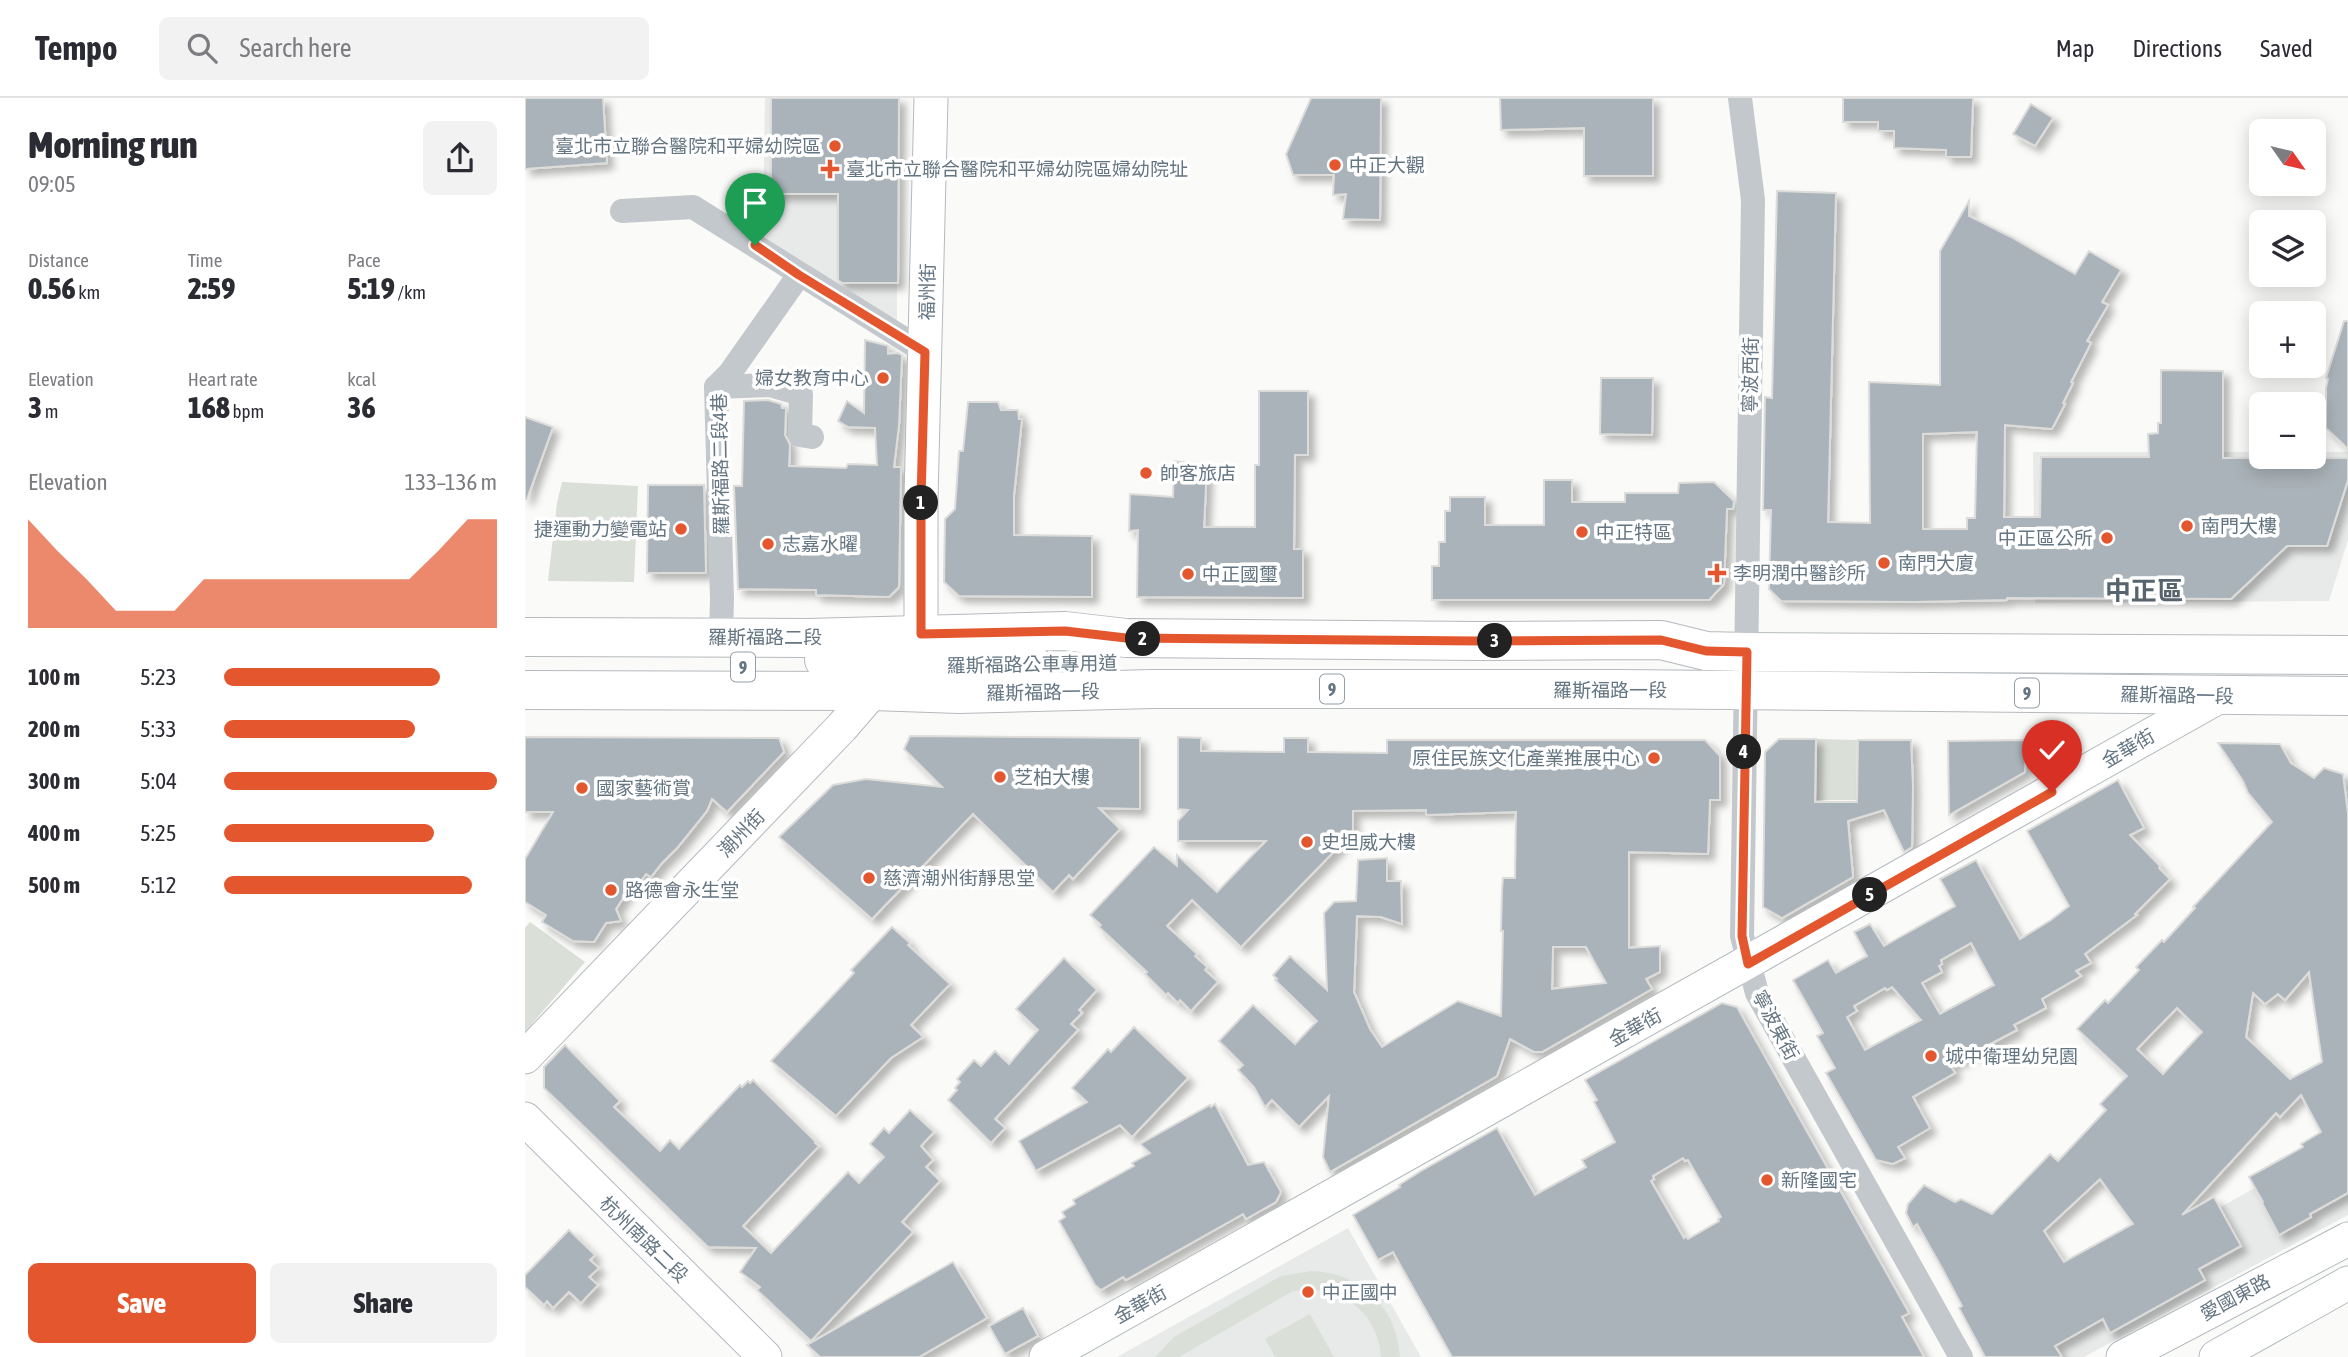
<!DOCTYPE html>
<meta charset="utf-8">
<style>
:root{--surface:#fff;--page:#f2f2f3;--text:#2b2b33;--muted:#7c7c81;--line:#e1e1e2;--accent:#e4572e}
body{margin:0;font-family:"Asap Condensed","Noto Sans TC",sans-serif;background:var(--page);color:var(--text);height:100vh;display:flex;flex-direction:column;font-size:26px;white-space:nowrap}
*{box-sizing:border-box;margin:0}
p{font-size:23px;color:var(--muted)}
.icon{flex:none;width:38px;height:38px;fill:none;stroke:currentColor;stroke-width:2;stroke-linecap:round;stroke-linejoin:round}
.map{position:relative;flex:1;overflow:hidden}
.sheet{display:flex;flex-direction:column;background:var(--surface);width:525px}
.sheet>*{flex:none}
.needle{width:46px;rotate:124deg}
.controls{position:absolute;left:1724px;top:21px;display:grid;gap:14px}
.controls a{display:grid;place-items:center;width:77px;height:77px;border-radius:10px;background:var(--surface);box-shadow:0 4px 18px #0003;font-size:35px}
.pin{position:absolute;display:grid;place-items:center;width:60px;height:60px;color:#fff;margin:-72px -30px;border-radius:50% 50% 50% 0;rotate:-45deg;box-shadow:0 0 7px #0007}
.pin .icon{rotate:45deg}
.km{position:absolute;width:35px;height:35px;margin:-18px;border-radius:50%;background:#222;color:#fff;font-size:19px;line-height:35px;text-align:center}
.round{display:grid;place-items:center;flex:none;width:74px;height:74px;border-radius:10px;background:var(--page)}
.headline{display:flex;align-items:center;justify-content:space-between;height:119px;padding:0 28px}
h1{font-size:38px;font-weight:800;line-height:52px}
.metrics{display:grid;grid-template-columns:repeat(3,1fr);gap:10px;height:119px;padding:7px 28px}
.metrics div{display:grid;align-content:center}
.metrics b{font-size:30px;font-weight:800}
.metrics small{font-size:19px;font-weight:400}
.metrics p{font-size:19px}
.chart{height:196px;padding:14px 28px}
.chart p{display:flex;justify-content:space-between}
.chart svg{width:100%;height:126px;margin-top:7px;fill:var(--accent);opacity:.7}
.cta{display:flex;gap:14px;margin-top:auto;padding:14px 28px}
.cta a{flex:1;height:80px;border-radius:10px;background:var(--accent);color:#fff;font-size:28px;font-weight:800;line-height:80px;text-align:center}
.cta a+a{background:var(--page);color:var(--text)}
ul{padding:0 28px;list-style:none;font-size:23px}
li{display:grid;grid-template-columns:112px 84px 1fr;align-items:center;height:52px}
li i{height:18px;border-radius:9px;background:var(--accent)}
header{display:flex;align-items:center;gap:42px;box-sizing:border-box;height:98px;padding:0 35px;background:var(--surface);border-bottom:2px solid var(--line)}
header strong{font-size:33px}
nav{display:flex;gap:38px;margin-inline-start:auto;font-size:24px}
.search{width:490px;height:63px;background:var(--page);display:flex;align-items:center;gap:18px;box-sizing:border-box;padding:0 24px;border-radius:10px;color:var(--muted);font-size:26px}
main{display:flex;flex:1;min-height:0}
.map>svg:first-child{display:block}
.built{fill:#e8e9e9}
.green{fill:#dadfd7}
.building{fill:#aab3b9;stroke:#dcdcda;stroke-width:2;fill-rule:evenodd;filter:url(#shadow)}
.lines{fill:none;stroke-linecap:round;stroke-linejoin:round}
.secondary-casing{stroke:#b3babf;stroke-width:35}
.primary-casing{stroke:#b5babe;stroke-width:40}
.street{stroke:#c3c8cc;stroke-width:24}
.secondary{stroke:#fff;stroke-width:33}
.primary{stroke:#fff;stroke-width:38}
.route-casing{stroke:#fff;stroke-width:14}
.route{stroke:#e4572e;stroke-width:9}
.poi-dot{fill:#e4572e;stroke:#fff;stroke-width:2.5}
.labels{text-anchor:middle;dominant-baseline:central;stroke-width:7;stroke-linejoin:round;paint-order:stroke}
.shield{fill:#fff;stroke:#939fa8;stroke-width:2}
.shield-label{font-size:18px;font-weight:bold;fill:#657683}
.poi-label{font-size:19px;fill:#657683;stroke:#fff;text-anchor:start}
.street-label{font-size:19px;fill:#657683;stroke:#fff}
.district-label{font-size:26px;font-weight:bold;fill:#57646e;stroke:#fff}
</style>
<header>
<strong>Tempo</strong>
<div class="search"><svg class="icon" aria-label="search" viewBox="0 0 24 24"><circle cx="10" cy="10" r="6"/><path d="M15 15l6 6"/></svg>Search here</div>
<nav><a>Map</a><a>Directions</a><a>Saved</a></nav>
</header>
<main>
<section class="sheet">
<div class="headline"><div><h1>Morning run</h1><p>09:05</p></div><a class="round"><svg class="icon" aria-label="share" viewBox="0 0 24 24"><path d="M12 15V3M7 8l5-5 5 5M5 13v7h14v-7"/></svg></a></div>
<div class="metrics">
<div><p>Distance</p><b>0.56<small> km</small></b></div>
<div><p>Time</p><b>2:59</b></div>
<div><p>Pace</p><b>5:19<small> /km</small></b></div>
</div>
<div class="metrics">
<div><p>Elevation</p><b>3<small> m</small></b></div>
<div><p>Heart rate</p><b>168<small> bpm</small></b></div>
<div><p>kcal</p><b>36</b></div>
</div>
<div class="chart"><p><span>Elevation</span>133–136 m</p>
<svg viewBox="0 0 160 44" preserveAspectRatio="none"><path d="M0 44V6L10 17L20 27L30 38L40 38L50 38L60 27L70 27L80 27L90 27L100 27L110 27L120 27L130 27L140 17L150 6L160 6V44z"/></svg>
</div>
<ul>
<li><b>100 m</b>5:23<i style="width:79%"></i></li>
<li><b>200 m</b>5:33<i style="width:70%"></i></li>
<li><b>300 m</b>5:04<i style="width:100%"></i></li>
<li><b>400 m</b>5:25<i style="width:77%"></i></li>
<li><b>500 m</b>5:12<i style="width:91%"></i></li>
</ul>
<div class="cta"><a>Save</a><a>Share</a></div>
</section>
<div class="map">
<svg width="1823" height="1259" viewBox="0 0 1823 1259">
<defs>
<filter id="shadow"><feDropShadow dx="6" dy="6" stdDeviation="3.5" flood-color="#0004"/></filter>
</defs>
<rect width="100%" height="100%" fill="#fafaf8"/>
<g class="built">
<polygon points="240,0 371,0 372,226 238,142"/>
<polygon points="1508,354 1736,354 1736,359 1788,359 1789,354 1823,354 1823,442 1804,503 1510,505"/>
<polygon points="1823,1037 1823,1117 1559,1259 1459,1259 1452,1247"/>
<polygon points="823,1130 896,1259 592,1259"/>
</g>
<g class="green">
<polygon points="37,384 113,388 109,484 23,483 32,405"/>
<polygon points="1292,641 1332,642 1331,702 1291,702"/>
<polygon points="5,824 60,864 0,934 0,830"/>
<path d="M 786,1173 C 835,1174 873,1210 875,1259 L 856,1259 C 853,1212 812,1183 766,1194 L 654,1259 L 630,1259 L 649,1239 L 756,1178 Z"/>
<polygon points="785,1216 809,1259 750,1259 740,1241"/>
</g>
<g class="building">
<polygon points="0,0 78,0 82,65 0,71"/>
<polygon points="246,0 374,0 373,185 317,185 313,182 313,96 246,96"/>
<polygon points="786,0 856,0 855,122 818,121 821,96 808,97 809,77 768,77 761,56"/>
<polygon points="975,0 1128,0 1128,78 1059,78 1059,30 976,32"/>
<polygon points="1318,0 1448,0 1446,59 1421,59 1421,52 1369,50 1369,33 1353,33 1353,24 1318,24"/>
<polygon points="1506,6 1528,20 1510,48 1488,36"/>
<path d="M 1252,93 L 1311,95 L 1303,424 L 1345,425 L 1344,284 L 1415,287 L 1415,153 L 1444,103 L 1444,118 L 1486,139 L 1550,176 L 1564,153 L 1596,172 L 1577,204 L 1583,207 L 1562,243 L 1566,245 L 1546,284 L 1548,285 L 1538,305 L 1540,306 L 1527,331 L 1480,327 L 1479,419 L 1515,419 L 1516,359 L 1624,359 L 1623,336 L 1633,335 L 1633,325 L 1636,325 L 1636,272 L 1698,273 L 1698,360 L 1823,360 L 1823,382 L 1802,448 L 1762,448 L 1706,501 L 1482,500 L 1482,502 L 1388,504 L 1256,503 L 1244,491 L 1246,412 L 1238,412 L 1240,299 L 1247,300 ZM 1452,334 L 1450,420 L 1442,420 L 1442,431 L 1398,431 L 1398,336 Z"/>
<polygon points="1819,223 1823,223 1823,351 1801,330 1801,290 1803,281 1801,280"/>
<polygon points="340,242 360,247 363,248 363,256 373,255 377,257 374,327 369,369 376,369 374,489 364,499 291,497 291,492 213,491 209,388 217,388 219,303 243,302 256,306 257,310 261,310 260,337 265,347 264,368 321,370 323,366 352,367 350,330 323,329 313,323 322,303 339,315"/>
<polygon points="1076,280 1128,280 1127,337 1075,336"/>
<polygon points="734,293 783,293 783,357 770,357 769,451 778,451 778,500 612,499 613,432 604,433 605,396 648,399 649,363 682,367 679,429 730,429 730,367 734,367"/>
<polygon points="443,304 473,304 476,312 493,312 494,321 497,321 489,397 489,437 567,438 567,499 434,498 419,484 420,421 430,411 434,353 438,353"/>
<polygon points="0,319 28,329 2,401 0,401"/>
<polygon points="1019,382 1047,382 1047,404 1100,404 1100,395 1153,395 1154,385 1189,384 1209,403 1208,411 1202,411 1199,486 1184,502 907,502 907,468 914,468 914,444 920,444 920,413 925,413 925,399 960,399 960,427 1019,427"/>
<polygon points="123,387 179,387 181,475 122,475"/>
<polygon points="385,638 615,640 615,711 574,710 595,731 548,781 544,777 528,794 448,716 347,821 254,739 308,687 341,681 417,689 379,651"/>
<polygon points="0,639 254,640 259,654 202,714 187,701 182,713 153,749 137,765 126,779 121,776 113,787 106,788 91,811 96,823 81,825 69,844 48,843 17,824 21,817 0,804 0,761 28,714 0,714"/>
<path d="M 653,639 L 676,640 L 676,653 L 759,654 L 759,640 L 783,640 L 783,654 L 862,655 L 862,642 L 1180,642 L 1195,658 L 1195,702 L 1185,702 L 1183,756 L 1104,754 L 1104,850 L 1135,848 L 1135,874 L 1121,881 L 1127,891 L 1017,954 L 1009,954 L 985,941 L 972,978 L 805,1074 L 798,1059 L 804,998 L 774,1029 L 747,1002 L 740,1009 L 729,989 L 713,972 L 718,967 L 694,943 L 728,907 L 770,946 L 792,923 L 750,882 L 752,881 L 748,877 L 765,858 L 802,892 L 799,815 L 809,804 L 831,803 L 833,762 L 862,760 L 862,783 L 876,783 L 877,826 L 856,819 L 832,818 L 829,894 L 845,931 L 857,949 L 933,903 L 976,918 L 978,833 L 976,833 L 977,791 L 978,780 L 990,780 L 991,714 L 901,717 L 901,712 L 828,713 L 828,734 L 716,849 L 667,802 L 642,828 L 672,856 L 670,858 L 682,869 L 680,872 L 693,884 L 666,913 L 655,902 L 653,905 L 643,895 L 641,897 L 620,876 L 622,874 L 574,829 L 576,827 L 565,817 L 629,749 L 652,768 L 652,757 L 692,794 L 741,743 L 653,743 L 653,723 L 663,712 L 653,711 ZM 1028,849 L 1061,849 L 1081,885 L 1027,891 Z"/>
<polygon points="1254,641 1291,641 1290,704 1332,704 1333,642 1386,642 1388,689 1387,749 1379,754 1359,712 1323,723 1328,779 1257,820 1238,809 1240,654"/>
<polygon points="1501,642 1500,674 1424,717 1423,643"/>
<path d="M 1693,645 L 1755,646 L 1766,665 L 1789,680 L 1799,670 L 1818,676 L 1823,716 L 1823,1095 L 1785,1116 L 1786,1119 L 1754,1137 L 1737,1105 L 1738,1104 L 1724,1079 L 1778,1049 L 1776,1046 L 1796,1034 L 1776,997 L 1755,1019 L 1751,1015 L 1657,1117 L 1689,1099 L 1716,1148 L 1674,1171 L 1680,1182 L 1585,1235 L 1578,1221 L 1530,1248 L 1537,1259 L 1460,1259 L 1434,1210 L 1437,1208 L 1417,1170 L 1392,1126 L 1388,1129 L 1381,1115 L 1383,1106 L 1399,1087 L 1430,1104 L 1436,1101 L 1467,1116 L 1525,1056 L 1533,1063 L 1581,1012 L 1575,1006 L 1602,978 L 1552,931 L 1580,902 L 1583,905 L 1614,872 L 1611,869 L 1637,842 L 1639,844 L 1670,810 L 1668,809 L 1747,724 L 1723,695 L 1718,683 ZM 1784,874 L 1797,964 L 1765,981 L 1721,939 L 1728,895 L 1740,906 L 1753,896 L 1760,902 ZM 1652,910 L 1677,934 L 1638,976 L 1612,951 ZM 1575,1081 L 1608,1126 L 1539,1164 L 1519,1133 Z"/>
<path d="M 1593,682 L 1619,730 L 1605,737 L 1635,768 L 1634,770 L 1645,781 L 1610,816 L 1612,817 L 1560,856 L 1566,865 L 1551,873 L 1556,878 L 1517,901 L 1521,910 L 1489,927 L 1492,932 L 1425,967 L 1430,975 L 1388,999 L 1405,1030 L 1373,1049 L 1380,1060 L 1368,1066 L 1351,1062 L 1301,975 L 1310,970 L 1292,938 L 1298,935 L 1268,882 L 1303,862 L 1311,875 L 1342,858 L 1329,834 L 1345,826 L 1359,848 L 1430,808 L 1415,781 L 1451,762 L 1495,841 L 1526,822 L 1544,808 L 1502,733 ZM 1446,845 L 1469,887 L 1415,916 L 1397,885 L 1417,874 L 1414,868 L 1417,866 L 1416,862 ZM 1367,889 L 1396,922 L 1340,952 L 1322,919 L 1332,913 L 1329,908 L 1360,890 L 1362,892 Z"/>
<polygon points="367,829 385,845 383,847 425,886 386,927 398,939 366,960 311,1018 246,963 329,875 326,872"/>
<polygon points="539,860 572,892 554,912 557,915 546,926 553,932 470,1021 480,1030 466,1045 423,1002 432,992 430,990 435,984 432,981 449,962 456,968 470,953 484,966 513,932 491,911"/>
<path d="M 1197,905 L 1212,909 L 1384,1215 L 1377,1219 L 1399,1259 L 927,1259 L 868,1154 L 853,1162 L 828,1117 L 875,1089 L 874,1087 L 896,1073 L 972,1030 L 1010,1097 L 1061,1069 L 1057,1062 L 1090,1044 L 1069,1004 L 1072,1002 L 1060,982 ZM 1158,1060 L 1160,1063 L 1163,1062 L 1196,1119 L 1193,1121 L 1194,1123 L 1163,1141 L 1161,1138 L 1159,1140 L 1126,1083 L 1129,1081 L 1128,1078 Z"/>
<polygon points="609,929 663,980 607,1039 595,1027 511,1073 494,1043 562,1004 547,990 583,951 586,954"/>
<polygon points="40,947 95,1003 89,1009 135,1053 145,1042 154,1051 215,987 217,989 223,983 225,985 228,982 291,1044 290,1045 294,1048 218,1128 246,1155 323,1074 334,1085 359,1059 345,1046 359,1030 364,1035 385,1012 409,1034 396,1048 408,1062 401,1069 415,1083 377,1124 388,1134 286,1243 232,1192 235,1189 215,1174 231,1150 183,1149 19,990 19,969"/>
<polygon points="690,1006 723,1067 739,1064 756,1094 751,1104 721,1121 718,1116 601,1182 598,1179 576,1192 570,1187 534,1123 540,1119 537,1114 550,1106 548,1102 609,1068 607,1065 625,1055 615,1046 685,1007 686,1009"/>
<polygon points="44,1132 70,1157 65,1162 74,1170 64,1179 73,1187 56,1205 44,1194 28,1210 22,1203 19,1207 0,1189 0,1177"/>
<polygon points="428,1164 462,1220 394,1259 295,1259 282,1247"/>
<polygon points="498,1210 513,1238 480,1256 464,1228"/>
</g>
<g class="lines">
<defs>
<g id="secondary">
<polyline points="386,562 396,536 396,401 406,0"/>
<polyline points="0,959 317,629 361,578"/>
<polyline points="0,1021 240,1259"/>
<polyline points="521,1259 1697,597"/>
<polyline points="1598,1259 1823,1141"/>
<polyline points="1691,1259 1823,1185"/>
</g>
<g id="primary">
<polyline points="0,539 283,540 540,533 601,540 954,543 1136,542 1181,553 1221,554 1823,557"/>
<polyline points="299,562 434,568 508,567"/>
<polyline points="0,592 348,593 434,596 628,591 1093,591 1823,598"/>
</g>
</defs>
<use href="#secondary" class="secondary-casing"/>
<use href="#primary" class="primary-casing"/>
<g class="street">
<polyline points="1215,0 1228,102 1217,838 1232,895 1436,1259"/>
<polyline points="97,113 168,109 400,254"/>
<polyline points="191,289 245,287 276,296 275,337 287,339"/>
<polyline points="196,539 197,501 191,289 205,275 274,177"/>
</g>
<use href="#secondary" class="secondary"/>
<use href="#primary" class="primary"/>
</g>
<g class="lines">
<defs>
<polyline id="route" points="230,147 274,177 400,254 396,401 396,536 540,533 601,540 954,543 1136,542 1181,553 1222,554 1217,838 1223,866 1527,694"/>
</defs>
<use href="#route" class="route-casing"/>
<use href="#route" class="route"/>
</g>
<g class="poi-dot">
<circle cx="310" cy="48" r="7"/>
<circle cx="810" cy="67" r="7"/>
<path d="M301.5 60.5h7v7h7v7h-7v7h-7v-7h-7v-7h7z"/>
<circle cx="358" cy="280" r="7"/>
<circle cx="621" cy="375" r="7"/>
<circle cx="1662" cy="428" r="7"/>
<circle cx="156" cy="431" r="7"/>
<circle cx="1057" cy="434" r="7"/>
<circle cx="1582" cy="440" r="7"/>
<circle cx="243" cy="446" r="7"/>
<circle cx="1359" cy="465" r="7"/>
<path d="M1188.5 464.5h7v7h7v7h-7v7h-7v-7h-7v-7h7z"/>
<circle cx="663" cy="476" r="7"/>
<circle cx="1129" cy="660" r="7"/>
<circle cx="475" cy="679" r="7"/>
<circle cx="57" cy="690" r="7"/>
<circle cx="782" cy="744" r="7"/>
<circle cx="344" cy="780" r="7"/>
<circle cx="86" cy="792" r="7"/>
<circle cx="1406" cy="958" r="7"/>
<circle cx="1242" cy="1082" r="7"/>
<circle cx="783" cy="1194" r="7"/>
</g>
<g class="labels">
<g class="shield">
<rect x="206" y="554.5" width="24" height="29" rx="5"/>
<rect x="795" y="576.5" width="24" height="29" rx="5"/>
<rect x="1490" y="580.5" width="24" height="29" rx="5"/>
</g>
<g class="shield-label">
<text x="218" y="569">9</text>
<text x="807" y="591">9</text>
<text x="1502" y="595">9</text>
</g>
<g class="poi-label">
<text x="296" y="48" text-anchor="end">臺北市立聯合醫院和平婦幼院區</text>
<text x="824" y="67">中正大觀</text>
<text x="321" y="71">臺北市立聯合醫院和平婦幼院區婦幼院址</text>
<text x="344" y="280" text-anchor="end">婦女教育中心</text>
<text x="635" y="375">帥客旅店</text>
<text x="1676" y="428">南門大樓</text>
<text x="142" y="431" text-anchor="end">捷運動力變電站</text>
<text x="1071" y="434">中正特區</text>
<text x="1568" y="440" text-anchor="end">中正區公所</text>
<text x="257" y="446">志嘉水曜</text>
<text x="1373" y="465">南門大廈</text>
<text x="1208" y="475">李明潤中醫診所</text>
<text x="677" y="476">中正國璽</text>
<text x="1115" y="660" text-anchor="end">原住民族文化產業推展中心</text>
<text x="489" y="679">芝柏大樓</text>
<text x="71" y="690">國家藝術賞</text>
<text x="796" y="744">史坦威大樓</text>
<text x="358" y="780">慈濟潮州街靜思堂</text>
<text x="100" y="792">路德會永生堂</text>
<text x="1420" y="958">城中衛理幼兒園</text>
<text x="1256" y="1082">新隆國宅</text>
<text x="797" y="1194">中正國中</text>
</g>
<g class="street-label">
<text transform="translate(402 194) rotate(-89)">福州街</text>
<text transform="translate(1225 277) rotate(-89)">寧波西街</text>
<text transform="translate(195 366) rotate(-91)">羅斯福路二段4巷</text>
<text x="240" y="539">羅斯福路二段</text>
<text transform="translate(507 566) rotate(-1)">羅斯福路公車專用道</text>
<text x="1085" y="592">羅斯福路一段</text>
<text transform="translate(518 594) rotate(-1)">羅斯福路一段</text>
<text transform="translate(1652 597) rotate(1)">羅斯福路一段</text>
<text transform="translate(1603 650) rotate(-30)">金華街</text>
<text transform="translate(216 735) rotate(-46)">潮州街</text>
<text transform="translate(1251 927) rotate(62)">寧波東街</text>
<text transform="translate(1110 929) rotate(-29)">金華街</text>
<text transform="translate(119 1141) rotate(44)">杭州南路二段</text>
<text transform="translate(1710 1199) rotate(-28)">愛國東路</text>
<text transform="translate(615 1206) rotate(-29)">金華街</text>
</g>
<g class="district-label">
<text x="1619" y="493">中正區</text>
</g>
</g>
</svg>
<div class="controls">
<a><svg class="needle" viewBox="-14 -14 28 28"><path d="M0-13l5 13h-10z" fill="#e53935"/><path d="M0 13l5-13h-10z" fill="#7c7c81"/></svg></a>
<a><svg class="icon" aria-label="layers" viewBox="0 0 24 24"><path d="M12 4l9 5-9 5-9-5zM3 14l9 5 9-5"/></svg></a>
<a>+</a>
<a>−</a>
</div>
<div class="pin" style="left:230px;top:147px;background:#1e9e55"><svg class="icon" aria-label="arrive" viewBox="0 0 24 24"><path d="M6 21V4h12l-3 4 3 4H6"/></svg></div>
<div class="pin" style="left:1527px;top:694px;background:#d93025"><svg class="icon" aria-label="check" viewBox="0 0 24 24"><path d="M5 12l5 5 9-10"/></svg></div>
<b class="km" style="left:396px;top:405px">1</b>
<b class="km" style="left:618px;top:541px">2</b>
<b class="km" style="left:970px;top:543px">3</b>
<b class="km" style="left:1219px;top:654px">4</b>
<b class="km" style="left:1345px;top:797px">5</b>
</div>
</main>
